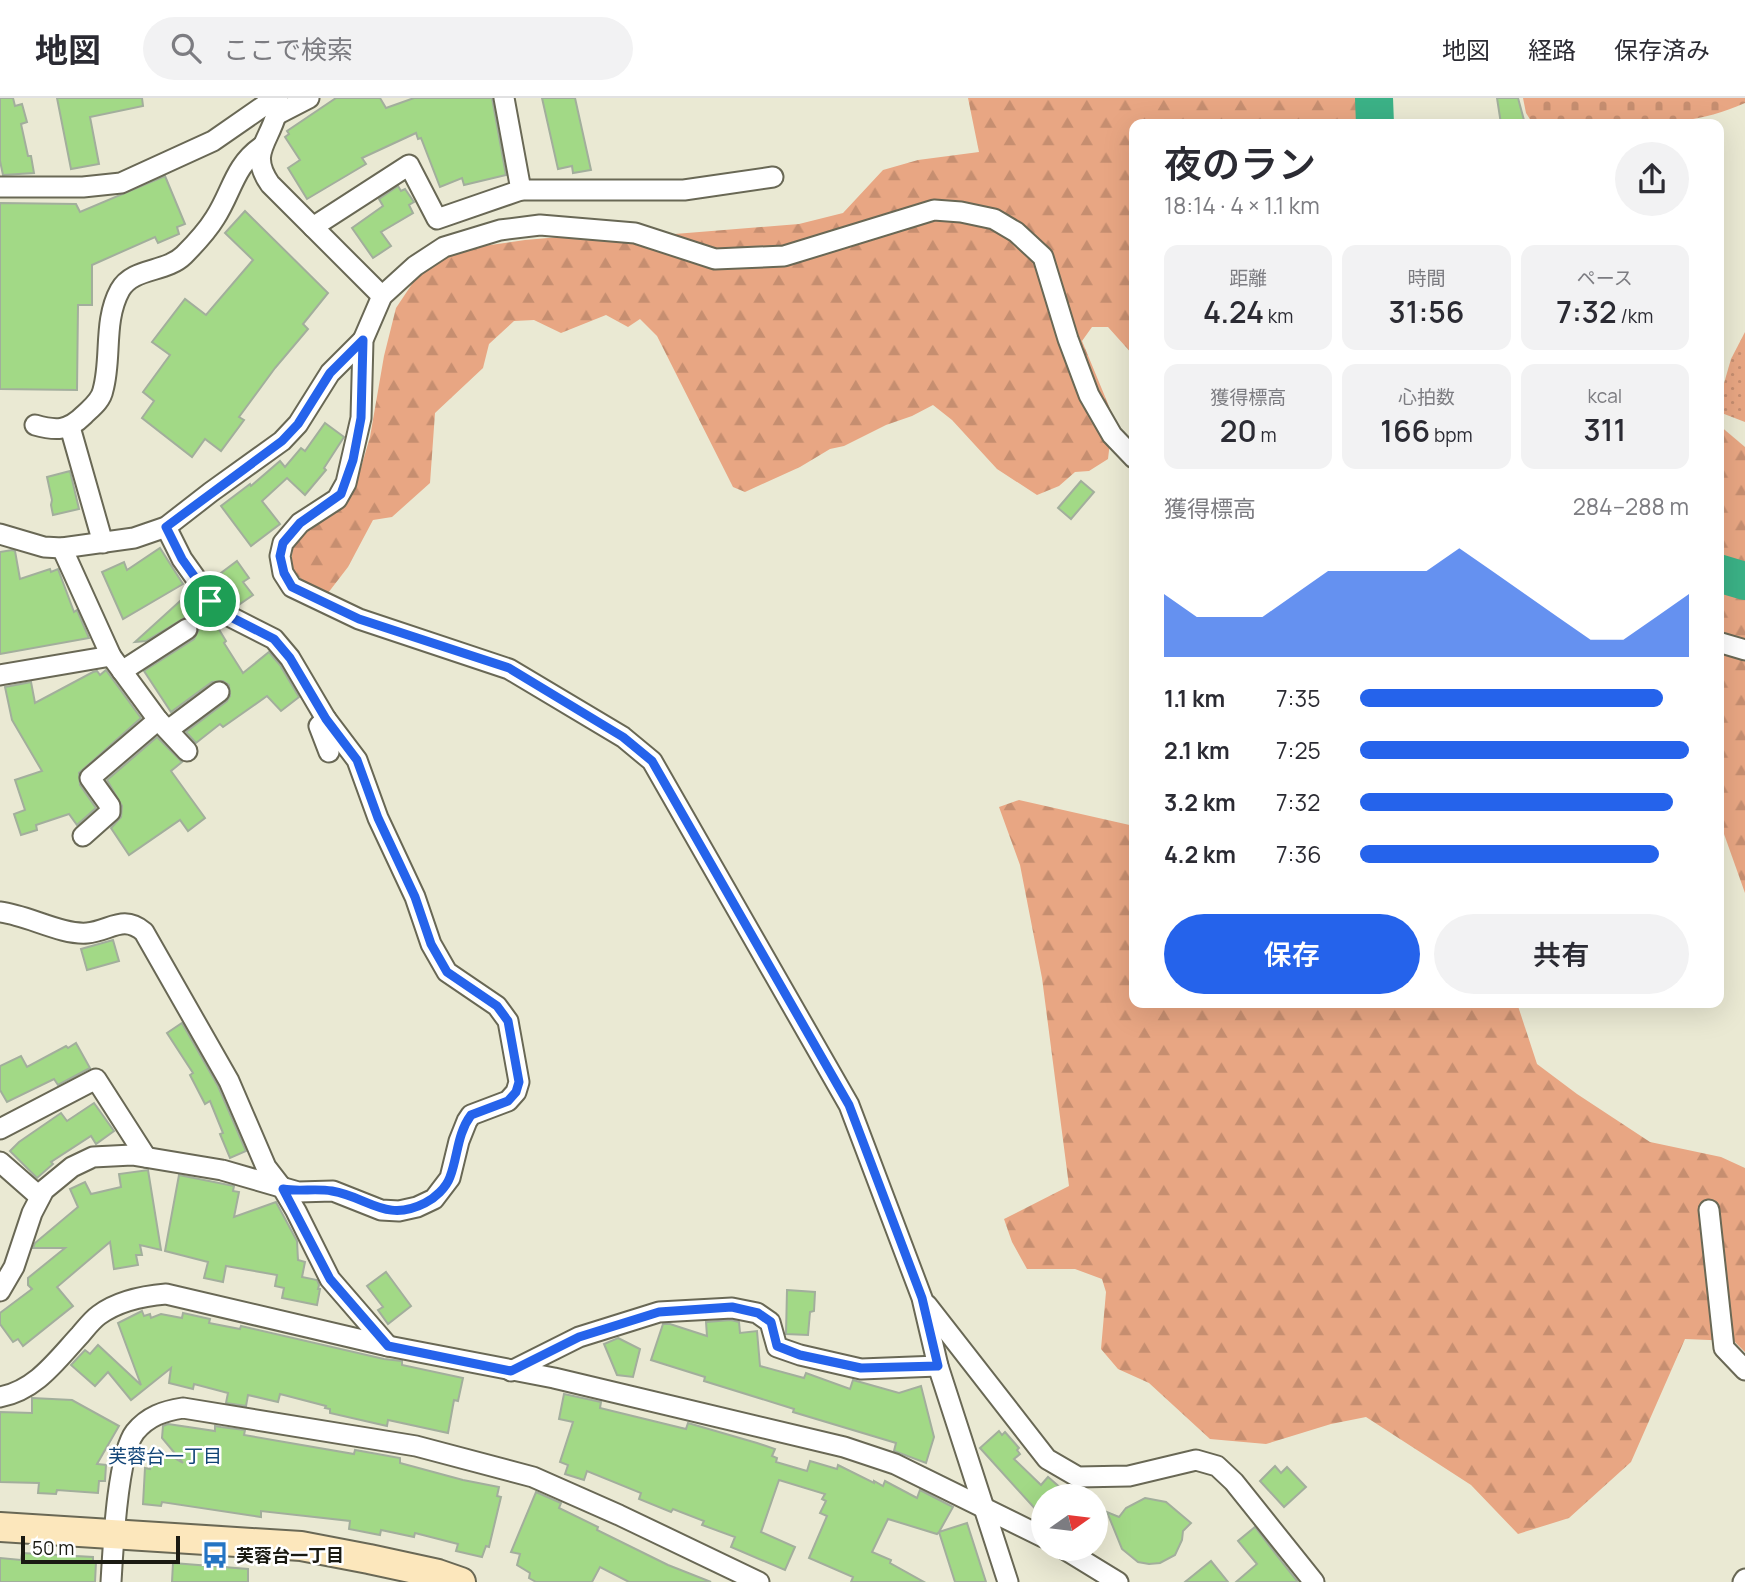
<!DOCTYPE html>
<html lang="ja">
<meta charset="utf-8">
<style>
:root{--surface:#fff;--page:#f2f2f3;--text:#2b2b33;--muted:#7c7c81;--line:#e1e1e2;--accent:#2563eb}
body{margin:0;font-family:Manrope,"Noto Sans JP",sans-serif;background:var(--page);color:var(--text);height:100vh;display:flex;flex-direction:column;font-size:26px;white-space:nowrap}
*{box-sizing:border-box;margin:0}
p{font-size:23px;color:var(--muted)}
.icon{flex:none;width:38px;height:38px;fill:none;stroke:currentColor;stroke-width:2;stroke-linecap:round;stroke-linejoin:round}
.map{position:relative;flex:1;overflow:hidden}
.details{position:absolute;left:1129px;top:21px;width:595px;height:889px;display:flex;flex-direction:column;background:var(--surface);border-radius:14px;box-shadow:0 7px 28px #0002}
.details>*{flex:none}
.needle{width:46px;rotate:76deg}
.buttons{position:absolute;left:1031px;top:1386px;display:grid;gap:14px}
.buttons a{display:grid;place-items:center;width:77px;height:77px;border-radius:50%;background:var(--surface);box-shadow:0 7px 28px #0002;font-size:35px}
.scale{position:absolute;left:21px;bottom:18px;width:159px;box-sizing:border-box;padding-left:7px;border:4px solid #1a1a12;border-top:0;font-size:19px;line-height:24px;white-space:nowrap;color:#1a1a12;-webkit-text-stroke:5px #fff;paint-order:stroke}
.pin{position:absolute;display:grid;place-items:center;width:60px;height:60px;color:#fff;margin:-30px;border:4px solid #fff;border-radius:50%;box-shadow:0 2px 7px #0007}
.round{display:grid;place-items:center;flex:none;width:74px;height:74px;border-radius:37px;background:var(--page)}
.head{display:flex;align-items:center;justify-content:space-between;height:119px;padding:0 35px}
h1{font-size:38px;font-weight:600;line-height:52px}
.metrics{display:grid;grid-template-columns:repeat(3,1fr);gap:10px;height:119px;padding:7px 35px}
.metrics div{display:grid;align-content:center;border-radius:14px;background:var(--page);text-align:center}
.metrics b{font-size:30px;font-weight:600}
.metrics small{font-size:19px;font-weight:400}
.metrics p{font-size:19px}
.chart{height:196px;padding:14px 35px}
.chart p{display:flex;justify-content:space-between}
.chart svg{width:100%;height:126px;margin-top:7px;fill:var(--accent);opacity:.7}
.primary-button{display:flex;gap:14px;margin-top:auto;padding:14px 35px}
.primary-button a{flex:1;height:80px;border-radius:42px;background:var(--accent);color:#fff;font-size:28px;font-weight:600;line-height:80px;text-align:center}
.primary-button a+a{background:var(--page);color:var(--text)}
ul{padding:0 35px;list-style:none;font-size:23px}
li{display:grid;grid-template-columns:112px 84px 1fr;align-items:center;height:52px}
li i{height:18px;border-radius:9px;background:var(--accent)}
header{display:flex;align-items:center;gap:42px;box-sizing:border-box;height:98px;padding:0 35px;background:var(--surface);border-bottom:2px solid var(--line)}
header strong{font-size:33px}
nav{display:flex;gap:38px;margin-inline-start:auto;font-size:24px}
.search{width:490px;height:63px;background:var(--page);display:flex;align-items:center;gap:18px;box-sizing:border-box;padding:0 24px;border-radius:38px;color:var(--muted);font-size:26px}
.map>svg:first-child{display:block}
.forest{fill:url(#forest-firs)}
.cemetery{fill:url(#cemetery-stones)}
.garden{fill:url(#garden-dots)}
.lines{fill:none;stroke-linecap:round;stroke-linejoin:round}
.river{stroke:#3bb186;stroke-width:38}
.building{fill:#a2d986;stroke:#a2ae9c;stroke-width:2}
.street-casing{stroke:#696855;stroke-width:23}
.secondary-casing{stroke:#696855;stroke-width:32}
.street{stroke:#fff;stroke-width:19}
.secondary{stroke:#fce7bc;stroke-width:28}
.route-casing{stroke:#fff;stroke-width:14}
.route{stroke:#2563eb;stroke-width:9}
.labels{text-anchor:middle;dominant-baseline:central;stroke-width:5;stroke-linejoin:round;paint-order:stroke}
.poi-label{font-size:18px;font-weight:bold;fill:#1a1a12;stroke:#fff;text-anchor:start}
.neighbourhood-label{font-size:19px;fill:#124577;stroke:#fff}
</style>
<header>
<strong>地図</strong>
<div class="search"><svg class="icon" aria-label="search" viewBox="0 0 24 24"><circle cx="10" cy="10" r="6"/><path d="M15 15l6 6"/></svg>ここで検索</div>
<nav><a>地図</a><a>経路</a><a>保存済み</a></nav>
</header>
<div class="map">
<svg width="1745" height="1484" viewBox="0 0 1745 1484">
<defs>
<pattern id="forest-firs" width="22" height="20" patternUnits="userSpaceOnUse" patternTransform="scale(1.75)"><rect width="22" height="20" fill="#e8a683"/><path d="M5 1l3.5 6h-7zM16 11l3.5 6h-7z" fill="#c68e70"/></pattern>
<pattern id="cemetery-stones" width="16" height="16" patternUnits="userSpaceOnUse" patternTransform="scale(1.75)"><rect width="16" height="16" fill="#e8a683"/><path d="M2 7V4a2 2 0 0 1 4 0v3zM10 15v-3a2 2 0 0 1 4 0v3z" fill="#c68e70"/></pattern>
<pattern id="garden-dots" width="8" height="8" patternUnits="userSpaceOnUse" patternTransform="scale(1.75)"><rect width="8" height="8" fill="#e8a683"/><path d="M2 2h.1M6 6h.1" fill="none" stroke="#c68e70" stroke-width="1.8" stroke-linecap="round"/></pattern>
</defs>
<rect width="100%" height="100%" fill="#eae9d3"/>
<g class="forest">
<polygon points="968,0 1366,0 1366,26 1134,26 1134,258 1108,229 1092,229 1082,243 1113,318 1108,361 1089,373 1075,374 1059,388 1037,397 997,371 952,322 933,307 912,318 886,327 844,348 830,351 800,369 745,394 733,389 657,238 640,221 628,229 606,217 561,235 534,222 514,223 489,246 483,270 435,315 430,385 392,419 373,422 348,469 328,495 317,496 291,471 293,445 354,393 370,339 384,258 396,210 418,177 455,152 525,142 571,138 613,141 799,126 843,115 883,72 918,62 979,54"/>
<polygon points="1719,327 1745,349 1745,795 1719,722"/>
<polygon points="1019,702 1134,728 1134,905 1517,905 1537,966 1577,996 1650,1044 1721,1059 1745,1070 1745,1254 1734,1243 1685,1241 1631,1364 1569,1420 1518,1436 1471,1387 1366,1319 1331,1326 1266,1346 1210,1341 1149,1285 1118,1271 1101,1251 1106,1194 1102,1181 1075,1171 1027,1171 1012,1144 1004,1121 1069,1088 1042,880 1020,767 999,709"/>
</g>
<path class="cemetery" d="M 1523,0 L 1745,0 L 1745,5 C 1679,35 1603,26 1533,26 L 1526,15 Z"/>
<polygon class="garden" points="1745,234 1745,324 1719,314 1718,306 1731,261"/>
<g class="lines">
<g class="river">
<polyline points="1374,0 1375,26"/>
<polyline points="1718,475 1745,483"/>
</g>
</g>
<g class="building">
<polygon points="0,0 13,0 15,8 22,6 27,24 21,26 28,58 31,58 34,75 3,77 0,63"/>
<polygon points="57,0 142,0 143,8 90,19 99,66 71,71"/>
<polygon points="336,0 380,0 386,10 414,0 492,0 506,77 464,87 462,80 440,89 421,40 418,41 416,35 362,60 366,66 307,101 288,70 300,62 285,39 289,36 287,33"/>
<polygon points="542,0 575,0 591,72 573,75 572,68 558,71"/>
<polygon points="1497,0 1518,0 1525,26 1501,26"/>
<polygon points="165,78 185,126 177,129 179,136 158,145 155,139 92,167 92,207 78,207 77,292 0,291 0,105 76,106 80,114"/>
<polygon points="398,88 401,93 405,91 414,104 409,107 413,115 381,134 391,148 373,160 352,130 383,108 379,101"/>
<polygon points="245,113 328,195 303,226 308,231 275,270 239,319 244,322 221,353 205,341 192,359 142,320 154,303 143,294 170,257 152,244 185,201 206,217 253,162 225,135"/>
<polygon points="325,325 344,339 324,370 326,372 305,397 287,380 262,403 280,426 251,448 221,408 250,386 251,388 280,363 285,369 301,350 305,353"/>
<polygon points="70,373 79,411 53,417 51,407 52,402 47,379"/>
<polygon points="1081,383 1094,394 1071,421 1058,410"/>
<polygon points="160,450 183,486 123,521 102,474 124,464 127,472"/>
<polygon points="12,452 15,453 20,481 50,471 51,474 58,471 74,514 77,512 89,540 0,556 0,454"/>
<polygon points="237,463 249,480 243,484 253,497 237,508 227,503 214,485 224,479 221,475"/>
<polygon points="190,494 209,520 215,525 226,543 224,545 243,575 269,554 280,567 299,599 281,613 267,598 223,629 220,626 196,645 186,634 227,603 230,598 229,587 223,583 212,584 171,614 144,573 194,541 199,531 198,525 193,520 186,519 146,543 135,544"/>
<polygon points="106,572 141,620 79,675 80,687 96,710 77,727 69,716 36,727 37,732 21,737 14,716 25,712 15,682 42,673 12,622 5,589 31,584 35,605 93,574 97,573 100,577"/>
<polygon points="157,639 182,664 171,673 205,720 188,733 180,722 129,757 111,730 121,719 122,708 107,682"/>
<polygon points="113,842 119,863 87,872 81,851"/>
<polygon points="182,925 218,988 246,1053 230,1060 220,1036 223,1035 210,1003 205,1006 190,977 193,975 167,935"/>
<polygon points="76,945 90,970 58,987 54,981 7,1004 0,992 0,968 21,958 27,969 66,948 68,950"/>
<polygon points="94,1005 114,1033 96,1046 91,1038 51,1064 53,1066 37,1080 10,1053 19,1044 61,1015 67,1023"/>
<polygon points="148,1072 161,1152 140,1147 142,1157 136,1157 138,1167 114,1171 110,1144 57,1189 73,1208 23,1248 18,1241 13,1244 0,1226 0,1215 32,1191 28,1187 28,1180 65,1150 33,1150 35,1145 78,1109 70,1091 85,1084 91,1096 121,1089 119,1076"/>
<polygon points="179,1077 234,1088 233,1093 239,1094 234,1119 276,1104 297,1143 298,1162 305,1164 302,1179 317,1182 319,1187 318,1191 320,1191 317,1207 282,1200 284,1190 275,1188 277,1177 226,1168 223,1184 204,1180 208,1164 165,1153"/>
<polygon points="386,1174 411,1208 388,1226 378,1212 383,1209 367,1188"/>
<polygon points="787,1192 815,1194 814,1213 810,1214 808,1237 786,1236"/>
<polygon points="142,1213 144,1218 150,1216 151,1220 161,1216 182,1220 183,1215 210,1221 209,1225 240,1231 241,1228 384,1261 402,1263 402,1267 463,1280 458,1303 454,1302 448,1335 388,1322 387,1328 330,1315 330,1311 325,1310 326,1308 280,1296 278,1304 248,1297 246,1308 226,1305 228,1295 194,1286 193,1291 169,1285 171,1270 131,1302 108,1274 95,1288 71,1267 85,1252 90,1256 98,1247 141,1287 118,1225"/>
<polygon points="731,1222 739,1224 740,1235 757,1233 760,1268 804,1280 806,1275 850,1291 853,1282 899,1295 921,1288 934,1339 926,1365 894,1353 896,1345 793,1314 794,1311 704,1283 705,1279 651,1262 663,1226 670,1226 707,1238 706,1224"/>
<polygon points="618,1240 640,1251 633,1279 617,1277 604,1246"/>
<polygon points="564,1296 601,1304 600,1310 686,1331 688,1325 757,1345 775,1351 772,1358 777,1360 776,1364 807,1373 810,1363 837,1371 838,1367 874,1385 874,1383 883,1388 885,1383 917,1400 920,1392 953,1409 939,1434 967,1425 986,1484 955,1484 939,1434 937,1436 888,1421 872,1454 891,1462 890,1465 924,1484 851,1484 853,1479 809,1460 827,1418 820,1415 826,1403 822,1401 825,1396 779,1382 761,1434 795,1449 785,1472 731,1449 735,1439 702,1427 704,1423 673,1411 671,1414 639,1401 641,1395 587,1373 584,1382 565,1376 568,1367 560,1364 573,1324 559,1321"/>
<polygon points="32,1300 72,1302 119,1328 97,1366 106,1367 105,1383 99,1383 98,1395 57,1392 56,1396 38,1395 39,1385 0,1384 0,1314 32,1315"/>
<polygon points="168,1326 215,1333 215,1328 221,1329 245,1332 244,1337 354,1356 355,1352 400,1360 400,1365 463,1382 499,1389 497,1398 501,1399 489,1449 486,1448 482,1459 456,1453 458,1446 415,1435 414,1439 381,1432 380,1437 349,1431 350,1423 261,1413 261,1419 162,1404 161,1408 143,1406 145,1370 150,1371 153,1348 183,1365 162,1340 163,1328"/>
<polygon points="999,1333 1002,1337 1005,1334 1019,1350 1017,1352 1020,1356 1014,1361 1041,1387 1048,1379 1070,1398 1043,1398 1043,1408 1038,1414 980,1350"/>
<polygon points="1275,1368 1281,1375 1287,1369 1306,1389 1284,1409 1260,1383"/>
<polygon points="536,1394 561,1405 559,1410 598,1429 597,1432 668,1467 711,1484 629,1484 600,1469 592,1484 536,1484 529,1480 530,1475 517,1467 520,1456 511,1454"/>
<polygon points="1145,1400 1166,1404 1191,1425 1183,1433 1182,1442 1175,1457 1160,1465 1149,1466 1138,1464 1122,1451 1107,1414 1119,1419 1126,1410"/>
<polygon points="1255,1429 1282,1464 1298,1484 1236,1484 1257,1466 1238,1443"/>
<polygon points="22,1455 93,1459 93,1464 96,1464 95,1484 0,1484 0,1460 21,1462"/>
<polygon points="1211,1463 1228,1484 1185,1484"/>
<polygon points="173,1465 248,1471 248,1484 172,1484"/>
</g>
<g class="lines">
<defs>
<g id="street">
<path d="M 278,0 C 277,5 277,12 276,17 C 268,45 249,56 270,86 L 382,198"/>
<polyline points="276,17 309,0"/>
<polyline points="0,89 83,89 121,85 213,43 275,0"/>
<polyline points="521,92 684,92 773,79"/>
<polyline points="313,129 409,67 437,121 521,92 504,0"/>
<path d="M 35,327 C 56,333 68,333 84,317 C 91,310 101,303 103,292 C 112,260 103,223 120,192 C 133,169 166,175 184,157 C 195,146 207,133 215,120 C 232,94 234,68 261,49"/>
<polyline points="70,329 103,445"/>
<polyline points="0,436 44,449 62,450 134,440 166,429 211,394 282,343 298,326 330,275 363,242"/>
<polyline points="62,450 111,558 158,622 187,653"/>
<polyline points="1718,544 1745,552"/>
<polyline points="122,573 187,531"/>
<polyline points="0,577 111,558"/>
<polyline points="326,621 319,628 329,654"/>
<polyline points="168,632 219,594"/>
<polyline points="83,738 110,714 110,708 90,680 158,622"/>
<path d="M 0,814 C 27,817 61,837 87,835 C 110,833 123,816 144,834 L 229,983 L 266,1069 L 283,1091 L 296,1113 L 330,1181 L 388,1248"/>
<polyline points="0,1031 96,981 146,1059"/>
<polyline points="0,1064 40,1099"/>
<polyline points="1709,1112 1724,1250 1745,1272"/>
<polyline points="0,1193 14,1169 32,1115 44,1092 72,1069 93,1059 132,1057 222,1072 298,1094 333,1093 381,1112 399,1113 417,1109 434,1101 450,1080 459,1043 467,1023 471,1017 508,1003 516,994 519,984 508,923 497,908 447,874 431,846 415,799 378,720 357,662 326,621 290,560 274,541 219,513 182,461 166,429"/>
<polyline points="927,1207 1047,1361 1078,1379 1129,1378 1196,1362 1217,1368 1234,1384 1314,1484"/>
<polyline points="511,1273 579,1239 659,1214 732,1210 757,1215 770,1224 777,1249 800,1257 861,1271 938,1268"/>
<path d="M 0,1299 C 36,1292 56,1263 80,1237 C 86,1230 92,1222 99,1217 C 118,1203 142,1198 166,1196 L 388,1248 L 554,1280 L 844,1349 L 895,1366 L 1043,1439"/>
<polyline points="1064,1451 1118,1484"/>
<path d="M 111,1484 C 113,1452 117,1357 135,1334 C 148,1318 164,1313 183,1310 L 416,1348 L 533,1379 L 619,1417 L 759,1484"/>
<polyline points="1008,1484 938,1268 922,1200 849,1007 652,663 623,639 509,571 359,521 292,489 283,475 280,458 283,445 300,425 337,401 346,385 361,320 363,242 382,198 415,168 444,149 500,132 540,127 635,135 715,161 784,158 934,112 961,114 994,121 1016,134 1043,159 1068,241 1089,297 1112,337 1134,360"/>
<polyline points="1743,1484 1745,1481"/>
</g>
<polyline id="secondary" points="0,1429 301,1448 369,1461 438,1476 461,1484"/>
</defs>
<use href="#street" class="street-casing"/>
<use href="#secondary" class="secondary-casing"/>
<use href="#street" class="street"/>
<use href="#secondary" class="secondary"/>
</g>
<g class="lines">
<defs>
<path id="route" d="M 363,242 L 361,320 L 353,362 L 341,396 L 300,425 L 283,445 L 280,458 L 284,475 L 292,489 L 359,521 L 509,570 L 623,639 L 652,663 L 849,1007 L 922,1200 L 938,1268 L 861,1270 L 800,1257 L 777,1248 L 771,1224 L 758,1215 L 732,1209 L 659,1214 L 579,1239 L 511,1273 L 388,1248 L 330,1181 L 283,1091 C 300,1094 315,1090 332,1093 C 368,1099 386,1125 425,1105 C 435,1100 446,1090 450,1079 C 458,1058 457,1036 471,1017 L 508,1003 L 516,994 L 519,984 L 508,923 L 497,908 L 447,874 L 431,846 L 415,799 L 378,720 L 357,662 L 326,621 L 290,560 L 274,541 L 219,513 L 182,461 L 166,429 L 282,343 L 298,326 L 330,275 Z"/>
</defs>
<use href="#route" class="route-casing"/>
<use href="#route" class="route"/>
</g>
<defs>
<symbol id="bus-bare" viewBox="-9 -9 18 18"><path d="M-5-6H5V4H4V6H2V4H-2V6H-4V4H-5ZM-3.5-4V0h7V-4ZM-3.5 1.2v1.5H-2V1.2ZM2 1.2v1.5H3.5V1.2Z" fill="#2474c3" stroke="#fff" stroke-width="2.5" paint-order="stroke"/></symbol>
</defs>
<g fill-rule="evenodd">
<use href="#bus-bare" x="196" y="1438" width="38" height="38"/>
</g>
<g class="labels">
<g class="poi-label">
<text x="236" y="1457">芙蓉台一丁目</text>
</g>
<g class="neighbourhood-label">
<text x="165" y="1358">芙蓉台一丁目</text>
</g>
</g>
</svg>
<div class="buttons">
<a><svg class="needle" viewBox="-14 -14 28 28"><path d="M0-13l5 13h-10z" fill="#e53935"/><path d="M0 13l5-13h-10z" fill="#7c7c81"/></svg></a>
</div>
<div class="scale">50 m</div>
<div class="pin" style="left:210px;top:503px;background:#1e9e55"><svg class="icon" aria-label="arrive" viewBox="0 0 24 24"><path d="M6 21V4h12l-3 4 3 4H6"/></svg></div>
<section class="details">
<div class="head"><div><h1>夜のラン</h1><p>18:14 · 4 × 1.1 km</p></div><a class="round"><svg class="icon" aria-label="share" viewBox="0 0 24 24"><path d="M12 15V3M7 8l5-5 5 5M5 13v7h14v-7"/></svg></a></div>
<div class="metrics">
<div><p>距離</p><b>4.24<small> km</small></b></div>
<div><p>時間</p><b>31:56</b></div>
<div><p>ペース</p><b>7:32<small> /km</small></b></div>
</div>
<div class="metrics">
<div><p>獲得標高</p><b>20<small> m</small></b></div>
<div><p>心拍数</p><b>166<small> bpm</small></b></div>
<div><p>kcal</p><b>311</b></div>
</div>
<div class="chart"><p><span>獲得標高</span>284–288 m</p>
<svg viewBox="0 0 160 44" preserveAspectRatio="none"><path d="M0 44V22L10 30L20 30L30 30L40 22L50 14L60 14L70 14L80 14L90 6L100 14L110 22L120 30L130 38L140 38L150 30L160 22V44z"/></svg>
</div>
<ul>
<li><b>1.1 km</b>7:35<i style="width:92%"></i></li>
<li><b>2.1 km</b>7:25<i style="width:100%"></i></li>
<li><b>3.2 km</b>7:32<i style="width:95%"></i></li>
<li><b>4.2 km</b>7:36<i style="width:91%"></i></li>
</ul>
<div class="primary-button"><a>保存</a><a>共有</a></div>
</section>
</div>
